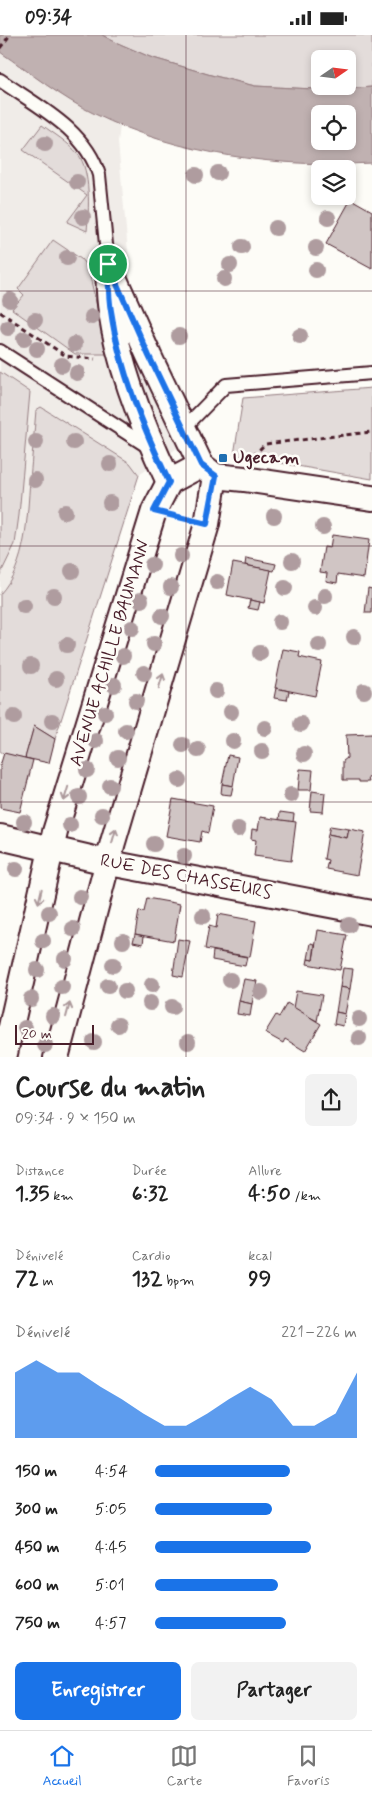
<!DOCTYPE html>
<html lang="fr">
<meta charset="utf-8">
<style>
:root{--surface:#fff;--page:#f2f2f2;--text:#222;--muted:#767676;--line:#e0e0e0;--accent:#1a73e8}
body{margin:0;font-family:Mynerve,sans-serif;background:var(--page);color:var(--text);height:100vh;display:flex;flex-direction:column;font-size:19px;white-space:nowrap}
*{box-sizing:border-box;margin:0}
p{font-size:16px;color:var(--muted)}
.icon{flex:none;width:28px;height:28px;fill:none;stroke:currentColor;stroke-width:2;stroke-linecap:round;stroke-linejoin:round}
.map{position:relative;height:1022px;overflow:hidden}
.panel{display:flex;flex-direction:column;background:var(--surface);flex:1}
.panel>*{flex:none}
.needle{width:32px;rotate:76deg}
.fabs{position:absolute;left:311px;top:15px;display:grid;gap:10px}
.fabs a{display:grid;place-items:center;width:45px;height:45px;border-radius:8px;background:var(--surface);box-shadow:0 2px 8px #0003;font-size:25px}
.scale{position:absolute;left:15px;bottom:12px;width:79px;box-sizing:border-box;padding-left:5px;border:2px solid #4a1f2b;border-top:0;font-size:14px;line-height:18px;white-space:nowrap;color:#4a1f2b;-webkit-text-stroke:4px #fdfcf7;paint-order:stroke}
.pin{position:absolute;display:grid;place-items:center;width:42px;height:42px;color:#fff;margin:-21px;border:2px solid #fff;border-radius:50%;box-shadow:0 1px 5px #0007}
.round{display:grid;place-items:center;flex:none;width:52px;height:52px;border-radius:8px;background:var(--page)}
.head{display:flex;align-items:center;justify-content:space-between;height:85px;padding:0 15px}
h1{font-size:28px;font-weight:700;line-height:38px}
.figures{display:grid;grid-template-columns:repeat(3,1fr);gap:8px;height:85px;padding:5px 15px}
.figures div{display:grid;align-content:center}
.figures b{font-size:21px;font-weight:700}
.figures small{font-size:14px;font-weight:400}
.figures p{font-size:14px}
.chart{height:140px;padding:10px 15px}
.chart p{display:flex;justify-content:space-between}
.chart svg{width:100%;height:90px;margin-top:5px;fill:var(--accent);opacity:.7}
.cta{display:flex;gap:10px;margin-top:auto;padding:10px 15px}
.cta a{flex:1;height:58px;border-radius:8px;background:var(--accent);color:#fff;font-size:20px;font-weight:700;line-height:58px;text-align:center}
.cta a+a{background:var(--page);color:var(--text)}
ul{padding:0 15px;list-style:none;font-size:16px}
li{display:grid;grid-template-columns:80px 60px 1fr;align-items:center;height:38px}
li i{height:12px;border-radius:6px;background:var(--accent)}
.status{display:flex;justify-content:space-between;align-items:center;height:35px;padding:0 25px;background:var(--surface);direction:ltr}
.status svg{height:14px;fill:currentColor}
.dock{display:flex;justify-content:space-around;align-items:center;height:70px;border-top:1px solid var(--line);background:var(--surface);font-size:14px;color:var(--muted)}
.dock a{display:grid;justify-items:center;gap:2px}
.dock .active{color:var(--accent)}
.map>svg:first-child{display:block}
.built{fill:#f0ece8}
.green{fill:#e3dcda;stroke:#967e82;fill-rule:evenodd}
.water{fill:#c0b1b1;stroke:#91777b;fill-rule:evenodd}
.building{fill:#d0c5c4;stroke:#4a1f2b}
.lines{fill:none;stroke-linecap:round;stroke-linejoin:round}
.lane-casing{stroke:#4a1f2b;stroke-width:16}
.street-casing{stroke:#4a1f2b;stroke-width:28}
.path{stroke:#4a1f2b;stroke-width:3;stroke-dasharray:5 4;stroke-linecap:butt}
.lane{stroke:#fdfcf7;stroke-width:12}
.street{stroke:#fdfcf7;stroke-width:24}
.tree{fill:#af9c9f}
.oneway{stroke:#ac999b}
.route-casing{stroke:#fff;stroke-width:10}
.route{stroke:#1a73e8;stroke-width:6}
.grid{fill:none;stroke:#4a1f2b;stroke-width:1;stroke-opacity:0.55}
.poi-dot{fill:#1f6fb2;stroke:#fdfcf7;stroke-width:2}
.labels{text-anchor:middle;dominant-baseline:central;stroke-width:5;stroke-linejoin:round;paint-order:stroke}
.poi-label{font-size:18px;font-weight:bold;fill:#4a1f2b;stroke:#fdfcf7;text-anchor:start}
.street-label{font-size:18px;fill:#4a1f2b;stroke:#fdfcf7}
</style>
<div class="status"><b>09:34</b><svg viewBox="0 0 49 12"><path d="M0 12V9h3v3zM5 12V6h3v6zM10 12V3h3v9zM15 12V0h3v12zM26 1h20v11H26zM47 4h2v5h-2z"/></svg></div>
<div class="map">
<svg width="372" height="1023" viewBox="0 0 372 1023">
<rect width="100%" height="100%" fill="#fdfcf7"/>
<filter id="ink" filterUnits="userSpaceOnUse"><feTurbulence type="fractalNoise" baseFrequency=".02" numOctaves="2"/><feDisplacementMap in="SourceGraphic" scale="10" xChannelSelector="R" yChannelSelector="G"/><feConvolveMatrix kernelMatrix="1 2 1 2 8 2 1 2 1" color-interpolation-filters="sRGB"/></filter>
<g filter="url(#ink)">
<polygon class="built" points="0,17 57,56 93,78 120,91 118,107 131,249 201,396 139,440 55,704 0,668"/>
<g class="green">
<path d="M 102,0 L 372,0 L 372,52 L 333,55 L 255,51 L 211,40 L 150,22 L 113,6 ZM 320,24 L 348,24 L 348,51 L 320,51 Z"/>
<path d="M 42,90 C 54,99 68,107 78,119 C 91,136 89,175 87,196 L 67,187 L 87,160 L 23,115 Z"/>
<polygon points="53,205 81,224 88,233 108,319 75,319 12,274 24,260 18,254"/>
<polygon points="0,337 30,357 19,480 15,509 0,540"/>
<polygon points="372,353 372,444 234,420 243,363"/>
<path d="M 41,372 L 130,428 L 139,440 L 55,704 L 34,691 L 25,723 L 0,718 L 0,559 C 27,529 27,483 30,445 C 32,422 34,399 36,375 Z"/>
</g>
<path class="water" d="M 0,0 L 102,0 L 113,6 L 150,22 L 211,40 L 255,51 L 333,55 L 372,52 L 372,128 C 281,133 177,120 95,79 C 61,63 31,38 0,17 ZM 320,79 L 348,79 L 348,106 L 320,106 Z"/>
<g class="building">
<polygon points="351,164 372,176 372,234 326,209"/>
<polygon points="332,500 369,505 364,543 338,539 337,548 326,546 327,538 320,537 324,512 330,513"/>
<polygon points="246,523 276,529 274,536 245,530"/>
<polygon points="233,528 271,535 264,568 227,560"/>
<polygon points="368,553 372,554 372,578 365,578"/>
<polygon points="250,565 260,567 258,575 248,573"/>
<polygon points="283,614 300,617 299,622 322,627 315,661 275,653"/>
<polygon points="276,653 289,656 287,665 274,663"/>
<polygon points="34,691 55,704 49,728 25,723"/>
<polygon points="372,699 372,739 368,743 369,747 359,747 359,745 343,745 343,726 347,723 346,700"/>
<polygon points="4,718 33,725 20,777 0,773 0,731"/>
<polygon points="228,720 238,722 233,751 222,749"/>
<polygon points="300,734 313,735 311,755 298,755"/>
<polygon points="222,749 233,751 231,760 221,759"/>
<polygon points="312,756 325,758 323,777 310,776"/>
<polygon points="173,764 213,771 208,798 202,796 200,807 166,801"/>
<polygon points="280,777 294,779 293,787 279,785"/>
<polygon points="260,782 296,787 291,826 254,821 256,805 251,804 252,794 258,795"/>
<polygon points="330,791 349,794 347,803 328,799"/>
<polygon points="349,794 365,797 357,840 326,834 328,825 324,824 328,799 347,803"/>
<polygon points="147,863 180,869 174,906 135,899 139,876 144,877"/>
<polygon points="218,879 256,886 250,922 205,914 209,891 216,893"/>
<polygon points="318,895 347,900 340,935 307,929 308,924 313,925"/>
<polygon points="135,899 144,901 143,909 133,907"/>
<polygon points="178,904 190,906 183,942 173,940"/>
<polygon points="311,908 315,909 313,925 308,924"/>
<polygon points="213,916 247,922 245,931 212,925"/>
<polygon points="343,933 353,934 350,954 340,952"/>
<polygon points="244,944 257,946 252,969 239,966"/>
<polygon points="340,952 350,954 345,979 336,977"/>
<polygon points="296,956 322,960 317,986 293,973"/>
<polygon points="239,966 252,969 250,981 237,979"/>
<polygon points="287,968 321,989 305,1016 285,1004 283,1008 265,998 276,980 279,982"/>
<polygon points="336,977 345,979 343,991 334,989"/>
</g>
<g class="lines">
<defs>
<g id="lane">
<path d="M 0,45 C 37,71 85,94 99,140 L 108,229"/>
<polyline points="0,316 150,413"/>
<polyline points="184,393 226,350 372,338"/>
</g>
<g id="street">
<path d="M 169,447 C 144,395 119,333 111,276 C 108,260 109,244 108,229 L 149,321 L 201,430"/>
<polyline points="0,802 120,830 372,878"/>
<polyline points="4,1023 55,797 154,476 169,447 201,430 215,441 244,444 372,463"/>
<polyline points="56,1023 113,807 207,489 215,441"/>
</g>
</defs>
<use href="#lane" class="lane-casing"/>
<use href="#street" class="street-casing"/>
<g class="path">
<polyline points="0,13 10,0"/>
<polyline points="0,277 66,321 95,324"/>
<polyline points="253,421 265,409 372,397"/>
</g>
<use href="#lane" class="lane"/>
<use href="#street" class="street"/>
</g>
<g class="tree">
<circle cx="45" cy="109" r="8"/>
<circle cx="218" cy="138" r="8"/>
<circle cx="196" cy="140" r="8"/>
<circle cx="77" cy="147" r="8"/>
<circle cx="83" cy="182" r="8"/>
<circle cx="328" cy="183" r="8"/>
<circle cx="276" cy="193" r="8"/>
<circle cx="242" cy="212" r="8"/>
<circle cx="316" cy="213" r="8"/>
<circle cx="67" cy="223" r="8"/>
<circle cx="230" cy="230" r="8"/>
<circle cx="316" cy="235" r="8"/>
<circle cx="224" cy="244" r="8"/>
<circle cx="10" cy="265" r="8"/>
<circle cx="92" cy="282" r="8"/>
<circle cx="35" cy="285" r="8"/>
<circle cx="8" cy="293" r="8"/>
<circle cx="179" cy="301" r="8"/>
<circle cx="300" cy="301" r="8"/>
<circle cx="24" cy="304" r="8"/>
<circle cx="75" cy="309" r="8"/>
<circle cx="37" cy="314" r="8"/>
<circle cx="62" cy="330" r="8"/>
<circle cx="77" cy="338" r="8"/>
<circle cx="36" cy="407" r="8"/>
<circle cx="74" cy="407" r="8"/>
<circle cx="110" cy="429" r="8"/>
<circle cx="35" cy="445" r="8"/>
<circle cx="110" cy="468" r="8"/>
<circle cx="65" cy="477" r="8"/>
<circle cx="274" cy="481" r="8"/>
<circle cx="323" cy="492" r="8"/>
<circle cx="181" cy="521" r="8"/>
<circle cx="292" cy="526" r="8"/>
<circle cx="152" cy="530" r="8"/>
<circle cx="72" cy="536" r="8"/>
<circle cx="217" cy="547" r="8"/>
<circle cx="171" cy="552" r="8"/>
<circle cx="285" cy="553" r="8"/>
<circle cx="54" cy="561" r="8"/>
<circle cx="325" cy="561" r="8"/>
<circle cx="141" cy="565" r="8"/>
<circle cx="24" cy="571" r="8"/>
<circle cx="315" cy="573" r="8"/>
<circle cx="162" cy="581" r="8"/>
<circle cx="280" cy="587" r="8"/>
<circle cx="132" cy="593" r="8"/>
<circle cx="354" cy="602" r="8"/>
<circle cx="154" cy="609" r="8"/>
<circle cx="67" cy="610" r="8"/>
<circle cx="319" cy="610" r="8"/>
<circle cx="260" cy="618" r="8"/>
<circle cx="123" cy="621" r="8"/>
<circle cx="31" cy="631" r="8"/>
<circle cx="144" cy="638" r="8"/>
<circle cx="56" cy="644" r="8"/>
<circle cx="114" cy="650" r="8"/>
<circle cx="216" cy="656" r="8"/>
<circle cx="364" cy="656" r="8"/>
<circle cx="136" cy="666" r="8"/>
<circle cx="231" cy="677" r="8"/>
<circle cx="105" cy="678" r="8"/>
<circle cx="14" cy="682" r="8"/>
<circle cx="52" cy="686" r="8"/>
<circle cx="301" cy="689" r="8"/>
<circle cx="265" cy="693" r="8"/>
<circle cx="126" cy="696" r="8"/>
<circle cx="96" cy="706" r="8"/>
<circle cx="233" cy="706" r="8"/>
<circle cx="183" cy="710" r="8"/>
<circle cx="198" cy="715" r="8"/>
<circle cx="262" cy="716" r="8"/>
<circle cx="304" cy="719" r="8"/>
<circle cx="118" cy="723" r="8"/>
<circle cx="87" cy="735" r="8"/>
<circle cx="179" cy="745" r="8"/>
<circle cx="110" cy="751" r="8"/>
<circle cx="291" cy="760" r="8"/>
<circle cx="79" cy="762" r="8"/>
<circle cx="102" cy="780" r="8"/>
<circle cx="24" cy="787" r="8"/>
<circle cx="70" cy="790" r="8"/>
<circle cx="238" cy="794" r="8"/>
<circle cx="154" cy="809" r="8"/>
<circle cx="184" cy="821" r="8"/>
<circle cx="16" cy="834" r="8"/>
<circle cx="80" cy="862" r="8"/>
<circle cx="49" cy="878" r="8"/>
<circle cx="203" cy="881" r="8"/>
<circle cx="349" cy="890" r="8"/>
<circle cx="73" cy="894" r="8"/>
<circle cx="43" cy="906" r="8"/>
<circle cx="123" cy="906" r="8"/>
<circle cx="65" cy="924" r="8"/>
<circle cx="113" cy="930" r="8"/>
<circle cx="37" cy="935" r="8"/>
<circle cx="230" cy="945" r="8"/>
<circle cx="152" cy="950" r="8"/>
<circle cx="108" cy="951" r="8"/>
<circle cx="62" cy="952" r="8"/>
<circle cx="125" cy="956" r="8"/>
<circle cx="261" cy="957" r="8"/>
<circle cx="31" cy="964" r="8"/>
<circle cx="150" cy="968" r="8"/>
<circle cx="172" cy="972" r="8"/>
<circle cx="53" cy="981" r="8"/>
<circle cx="359" cy="984" r="8"/>
<circle cx="118" cy="990" r="8"/>
<circle cx="25" cy="993" r="8"/>
<circle cx="359" cy="1003" r="8"/>
<circle cx="94" cy="1007" r="8"/>
<circle cx="188" cy="1007" r="8"/>
<circle cx="45" cy="1010" r="8"/>
</g>
<defs><path id="oneway-shaft" d="M-6 0H5M1.5-3L5.5 0L1.5 3" fill="none" stroke-width="1.6" stroke-linecap="round" stroke-linejoin="round" transform="scale(1.25)"/></defs>
<g class="oneway">
<use href="#oneway-shaft" transform="translate(161 646) rotate(-73)"/>
<use href="#oneway-shaft" transform="translate(66 759) rotate(107)"/>
<use href="#oneway-shaft" transform="translate(114 801) rotate(-74)"/>
<use href="#oneway-shaft" transform="translate(40 861) rotate(103)"/>
<use href="#oneway-shaft" transform="translate(68 975) rotate(-75)"/>
</g>
</g>
<g class="lines" filter="url(#ink)">
<defs>
<path id="route" d="M 108,229 L 149,321 L 201,430 L 216,441 L 207,489 L 154,476 L 169,447 C 144,394 119,334 111,276 C 108,260 109,244 108,229 Z"/>
</defs>
<use href="#route" class="route-casing"/>
<use href="#route" class="route"/>
</g>
<path class="grid" d="M 186,0 L 186,1023M 0,256 L 372,256M 0,511 L 372,511M 0,767 L 372,767"/>
<rect class="poi-dot" x="218" y="418" width="10" height="10" rx="2.5"/>
<g class="labels">
<g class="poi-label">
<text x="233" y="423">Ugecam</text>
</g>
<g class="street-label">
<text transform="translate(110 618) rotate(-73)">AVENUE ACHILLE BAUMANN</text>
<text transform="translate(186 842) rotate(11)">RUE DES CHASSEURS</text>
</g>
</g>
</svg>
<div class="fabs">
<a><svg class="needle" viewBox="-14 -14 28 28"><path d="M0-13l5 13h-10z" fill="#e53935"/><path d="M0 13l5-13h-10z" fill="#767676"/></svg></a>
<a><svg class="icon" aria-label="locate" viewBox="0 0 24 24"><circle cx="12" cy="12" r="6"/><path d="M12 2v4M12 18v4M2 12h4M18 12h4"/></svg></a>
<a><svg class="icon" aria-label="layers" viewBox="0 0 24 24"><path d="M12 4l9 5-9 5-9-5zM3 14l9 5 9-5"/></svg></a>
</div>
<div class="scale">20 m</div>
<div class="pin" style="left:108px;top:229px;background:#1e9e55"><svg class="icon" aria-label="arrive" viewBox="0 0 24 24"><path d="M6 21V4h12l-3 4 3 4H6"/></svg></div>
</div>
<section class="panel">
<div class="head"><div><h1>Course du matin</h1><p>09:34 · 9 × 150 m</p></div><a class="round"><svg class="icon" aria-label="share" viewBox="0 0 24 24"><path d="M12 15V3M7 8l5-5 5 5M5 13v7h14v-7"/></svg></a></div>
<div class="figures">
<div><p>Distance</p><b>1.35<small> km</small></b></div>
<div><p>Durée</p><b>6:32</b></div>
<div><p>Allure</p><b>4:50<small> /km</small></b></div>
</div>
<div class="figures">
<div><p>Dénivelé</p><b>72<small> m</small></b></div>
<div><p>Cardio</p><b>132<small> bpm</small></b></div>
<div><p>kcal</p><b>99</b></div>
</div>
<div class="chart"><p><span>Dénivelé</span>221–226 m</p>
<svg viewBox="0 0 160 44" preserveAspectRatio="none"><path d="M0 44V12L10 6L20 12L30 12L40 19L50 25L60 32L70 38L80 38L90 32L100 25L110 19L120 25L130 38L140 38L150 32L160 12V44z"/></svg>
</div>
<ul>
<li><b>150 m</b>4:54<i style="width:67%"></i></li>
<li><b>300 m</b>5:05<i style="width:58%"></i></li>
<li><b>450 m</b>4:45<i style="width:77%"></i></li>
<li><b>600 m</b>5:01<i style="width:61%"></i></li>
<li><b>750 m</b>4:57<i style="width:65%"></i></li>
</ul>
<div class="cta"><a>Enregistrer</a><a>Partager</a></div>
</section>
<nav class="dock">
<a class="active"><svg class="icon" aria-label="home" viewBox="0 0 24 24"><path d="M3 11l9-7 9 7M6 9v11h12V9"/></svg>Accueil</a>
<a><svg class="icon" aria-label="map" viewBox="0 0 24 24"><path d="M3 6l6-2 6 2 6-2v14l-6 2-6-2-6 2zM9 4v14M15 6v14"/></svg>Carte</a>
<a><svg class="icon" aria-label="saved" viewBox="0 0 24 24"><path d="M7 4h10v16l-5-4-5 4z"/></svg>Favoris</a>
</nav>
